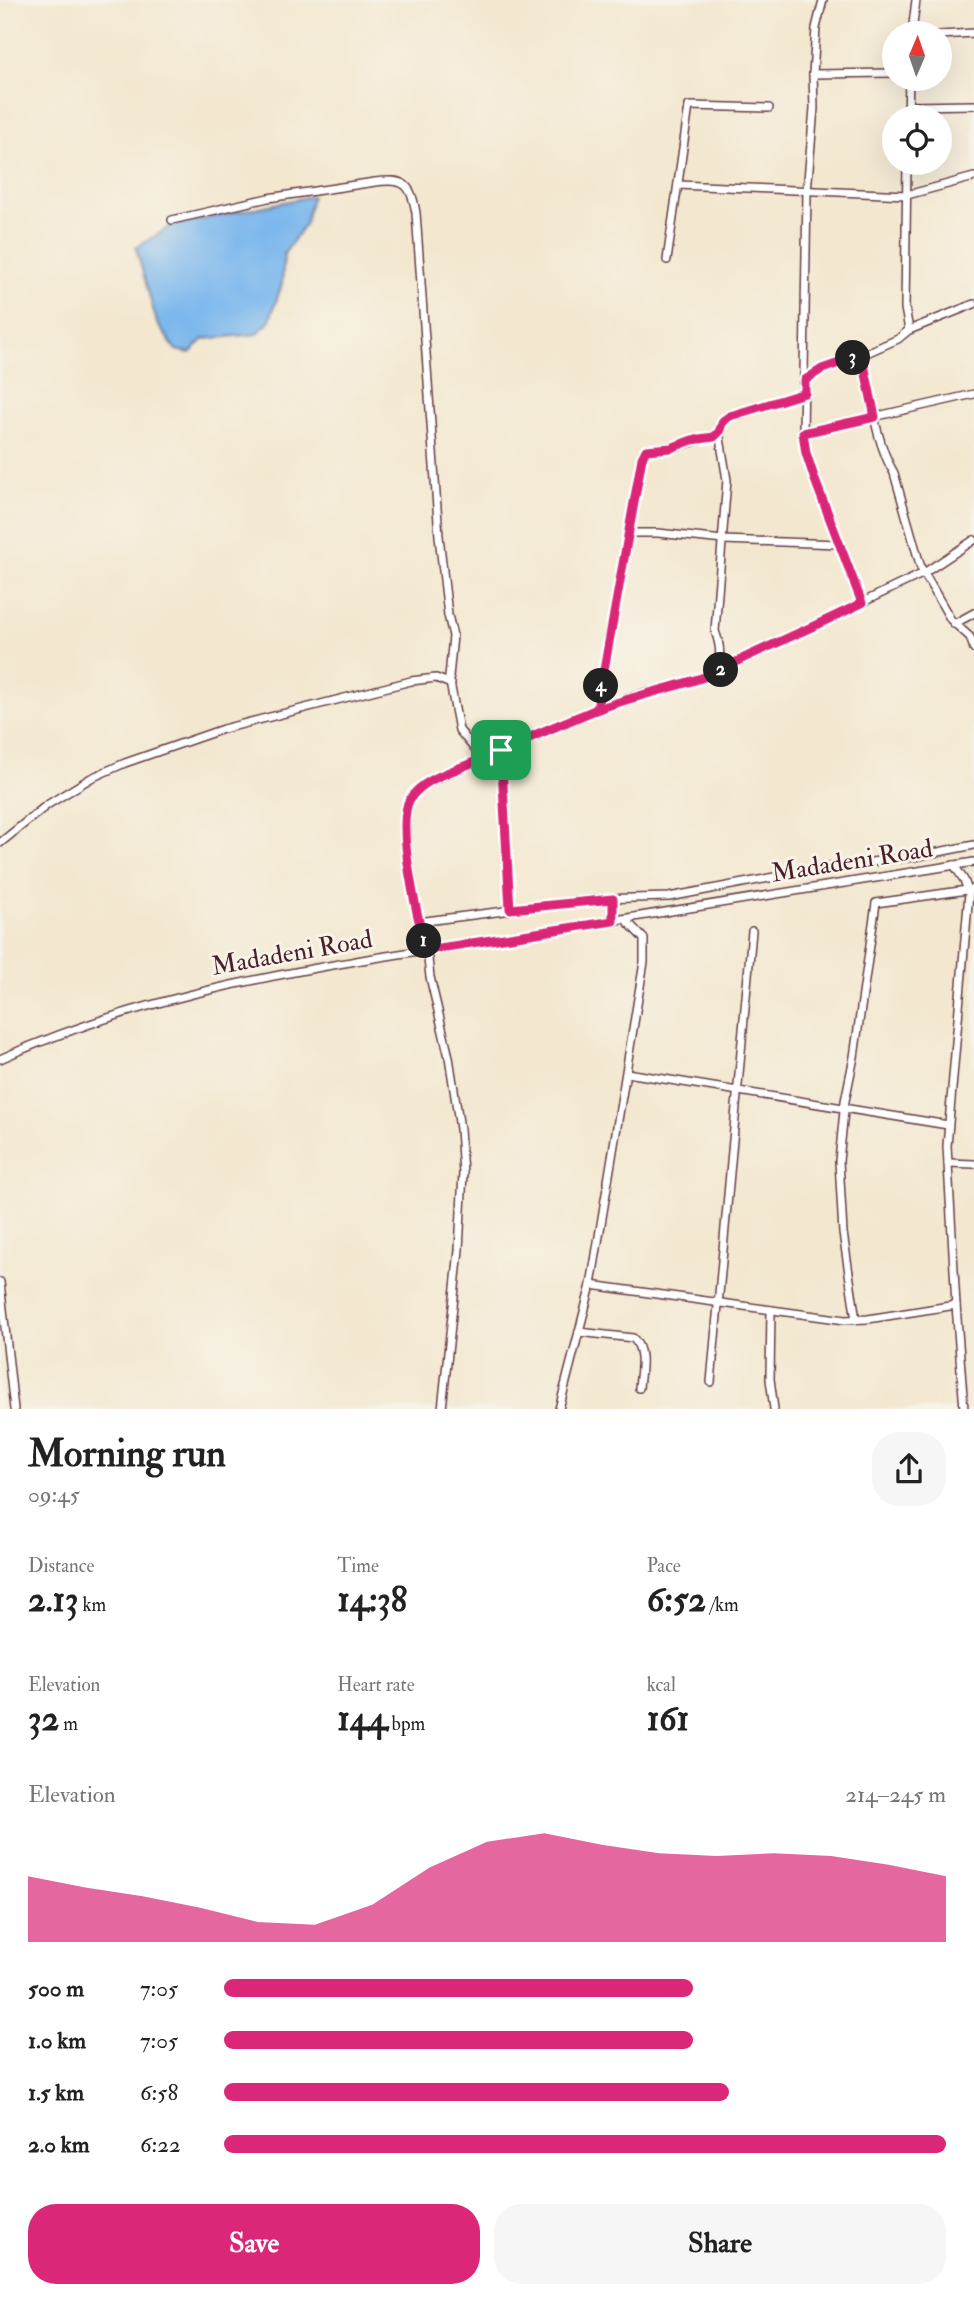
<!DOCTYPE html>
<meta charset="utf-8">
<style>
:root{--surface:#fff;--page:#f6f6f6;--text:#222;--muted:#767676;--accent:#db2777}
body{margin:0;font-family:"IM FELL Double Pica",serif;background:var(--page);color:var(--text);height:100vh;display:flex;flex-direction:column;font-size:26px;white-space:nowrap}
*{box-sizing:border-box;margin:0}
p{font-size:23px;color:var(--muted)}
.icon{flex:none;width:38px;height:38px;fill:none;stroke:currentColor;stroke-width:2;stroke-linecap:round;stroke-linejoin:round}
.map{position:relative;height:1409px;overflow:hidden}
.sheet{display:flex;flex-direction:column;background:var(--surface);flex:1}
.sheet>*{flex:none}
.needle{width:46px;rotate:2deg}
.buttons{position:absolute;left:882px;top:21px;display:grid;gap:14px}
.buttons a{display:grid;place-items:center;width:70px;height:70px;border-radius:50%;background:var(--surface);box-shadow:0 7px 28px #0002;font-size:35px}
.pin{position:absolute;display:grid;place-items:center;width:60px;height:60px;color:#fff;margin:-30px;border-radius:14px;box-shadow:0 4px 10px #0006}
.km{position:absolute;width:35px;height:35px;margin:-18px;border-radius:50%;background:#222;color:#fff;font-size:19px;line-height:35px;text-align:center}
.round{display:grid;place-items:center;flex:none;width:74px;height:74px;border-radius:28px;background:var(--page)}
.overview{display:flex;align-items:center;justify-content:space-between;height:119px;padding:0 28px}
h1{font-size:38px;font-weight:800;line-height:52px}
.metrics{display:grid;grid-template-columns:repeat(3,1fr);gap:10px;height:119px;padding:7px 28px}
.metrics div{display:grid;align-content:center}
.metrics b{font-size:35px;font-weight:800}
.metrics small{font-size:19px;font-weight:400}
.metrics p{font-size:19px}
.chart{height:196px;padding:14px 28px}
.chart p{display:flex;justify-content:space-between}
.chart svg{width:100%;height:126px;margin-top:7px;fill:var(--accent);opacity:.7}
.action{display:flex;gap:14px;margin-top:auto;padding:14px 28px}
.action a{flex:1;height:80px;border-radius:28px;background:var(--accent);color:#fff;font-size:28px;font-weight:800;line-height:80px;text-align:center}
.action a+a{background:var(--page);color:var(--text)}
ul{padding:0 28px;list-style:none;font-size:23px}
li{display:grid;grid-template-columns:112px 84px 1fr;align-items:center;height:52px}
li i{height:18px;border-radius:9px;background:var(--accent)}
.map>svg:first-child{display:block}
.water{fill:#7bb7ed;stroke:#626b8c;stroke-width:2}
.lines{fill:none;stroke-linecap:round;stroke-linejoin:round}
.minor-casing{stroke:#633d44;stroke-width:10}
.minor{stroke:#fff;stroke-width:7}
.route-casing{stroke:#fff;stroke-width:14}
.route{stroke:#db2777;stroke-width:9}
.labels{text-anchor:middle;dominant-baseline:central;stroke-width:6;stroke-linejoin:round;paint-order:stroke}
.street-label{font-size:26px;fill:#4a1f2b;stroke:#f7f3e8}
</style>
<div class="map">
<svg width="974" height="1409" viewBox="0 0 974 1409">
<rect width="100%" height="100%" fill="#f7f3e8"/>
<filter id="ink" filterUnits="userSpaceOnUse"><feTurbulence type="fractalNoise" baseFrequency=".0143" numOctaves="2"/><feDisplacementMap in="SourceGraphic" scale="14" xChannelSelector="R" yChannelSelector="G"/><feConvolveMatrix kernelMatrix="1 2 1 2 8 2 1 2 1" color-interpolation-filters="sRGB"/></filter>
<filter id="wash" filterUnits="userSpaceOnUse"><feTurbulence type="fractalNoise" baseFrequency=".00686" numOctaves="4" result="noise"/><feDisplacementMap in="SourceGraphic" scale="28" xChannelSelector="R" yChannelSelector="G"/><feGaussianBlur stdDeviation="1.57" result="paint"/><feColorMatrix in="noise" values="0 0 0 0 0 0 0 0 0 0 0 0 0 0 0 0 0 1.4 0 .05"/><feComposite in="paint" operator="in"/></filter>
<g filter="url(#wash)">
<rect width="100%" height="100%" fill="#f3e7cf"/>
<polygon class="water" points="312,196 305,224 284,254 282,284 269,322 257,334 204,339 190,353 176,350 157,323 136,248 171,226"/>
</g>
<g filter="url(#ink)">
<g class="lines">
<defs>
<g id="minor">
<polyline points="823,0 816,28 813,74 814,108 807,192 803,433 806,453 815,480 862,603"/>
<polyline points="912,33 916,0"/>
<polyline points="940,35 974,33"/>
<polyline points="813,74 894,73"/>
<polyline points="908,106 974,105"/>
<polyline points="908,117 909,79"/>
<polyline points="907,163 905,308 909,330"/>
<polyline points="678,185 907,195 974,177"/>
<path d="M 172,220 L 268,198 L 375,182 C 405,178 411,184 416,213 L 439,536 L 448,615 L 453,636 L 449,677 L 459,730 L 482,758"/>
<polyline points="667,260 689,106 769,108"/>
<path d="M 862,355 C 870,391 875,442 894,473 L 921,568 L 951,620 L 970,637 L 974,649"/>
<polyline points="805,380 822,369 862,355 898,339 909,330 974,304"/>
<polyline points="803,433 974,394"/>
<polyline points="629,533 658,533 723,540 839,544"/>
<polyline points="954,624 974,613"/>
<path d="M 716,672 C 721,656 721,647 715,631 L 727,480 L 719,432"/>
<polyline points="597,709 643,453 649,449 679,446 717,435 723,421 730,416 805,393"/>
<polyline points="501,750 510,909"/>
<polyline points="0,843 47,805 91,778 125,763 223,729 411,681 436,678 451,684"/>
<polyline points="954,865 964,880 969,893 947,1146 956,1305 964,1409"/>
<polyline points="613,899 613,921"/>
<polyline points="418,922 598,899 669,897 822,868 913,857 974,845"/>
<path d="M 0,1059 C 167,984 350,962 529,934 C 678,911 826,886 974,862"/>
<polyline points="627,1073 948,1125"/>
<polyline points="948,1163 974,1164"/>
<polyline points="0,1282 14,1409"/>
<polyline points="591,1285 845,1320 868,1319 956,1305"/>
<polyline points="771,1310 770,1379 774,1409"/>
<polyline points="856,1320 843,1233 839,1161 845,1101 854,1057 876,903 974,889"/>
<path d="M 579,1332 L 633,1338 C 646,1351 640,1372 639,1388"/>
<polyline points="711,1382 752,931"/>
<polyline points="442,1409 459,1250 463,1173 460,1129 449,1057 430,977 427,950 418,922 407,848 405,822 409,799 422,786 441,777 597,709 644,693 668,689 716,672 924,573 974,540"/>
<polyline points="559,1409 591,1285 644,962 644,939 625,919"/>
</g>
</defs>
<use href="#minor" class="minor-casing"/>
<use href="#minor" class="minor"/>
</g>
</g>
<g class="lines" filter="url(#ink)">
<defs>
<path id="route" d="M 501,750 L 510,909 L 613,899 L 613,921 L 427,950 C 418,922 395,823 410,799 C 422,779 454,771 474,762 C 514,744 555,725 596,710 C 635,695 675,688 713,674 C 724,669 735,662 746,657 C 785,639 824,622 862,603 L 815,480 L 806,453 L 803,433 L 875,417 L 862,355 L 822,369 L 805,380 L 805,393 L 730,416 L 723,421 L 719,432 L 714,437 L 692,440 L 671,448 L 646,450 L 642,458 L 597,709 L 501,750"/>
</defs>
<use href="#route" class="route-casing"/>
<use href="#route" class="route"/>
</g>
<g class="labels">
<g class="street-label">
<text transform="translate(852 861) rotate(-9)">Madadeni Road</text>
<text transform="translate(292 953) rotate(-10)">Madadeni Road</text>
</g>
</g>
</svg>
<div class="buttons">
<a><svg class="needle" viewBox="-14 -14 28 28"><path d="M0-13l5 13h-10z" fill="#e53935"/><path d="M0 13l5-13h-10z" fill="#767676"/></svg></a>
<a><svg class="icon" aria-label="locate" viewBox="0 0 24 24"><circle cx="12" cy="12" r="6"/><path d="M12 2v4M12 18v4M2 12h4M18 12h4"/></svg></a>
</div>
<div class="pin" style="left:501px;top:750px;background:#1e9e55"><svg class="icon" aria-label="arrive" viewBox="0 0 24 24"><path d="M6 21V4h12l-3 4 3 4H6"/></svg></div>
<b class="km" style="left:424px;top:941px">1</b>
<b class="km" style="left:721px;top:670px">2</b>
<b class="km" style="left:853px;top:358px">3</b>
<b class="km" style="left:601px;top:686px">4</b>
</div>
<section class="sheet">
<div class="overview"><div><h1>Morning run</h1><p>09:45</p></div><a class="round"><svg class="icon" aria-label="share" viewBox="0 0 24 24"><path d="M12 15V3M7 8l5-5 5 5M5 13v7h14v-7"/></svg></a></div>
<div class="metrics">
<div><p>Distance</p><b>2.13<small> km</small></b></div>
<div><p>Time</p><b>14:38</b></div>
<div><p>Pace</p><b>6:52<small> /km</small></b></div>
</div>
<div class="metrics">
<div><p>Elevation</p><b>32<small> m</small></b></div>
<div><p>Heart rate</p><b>144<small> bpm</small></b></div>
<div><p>kcal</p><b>161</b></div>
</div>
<div class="chart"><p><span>Elevation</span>214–245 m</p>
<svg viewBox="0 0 160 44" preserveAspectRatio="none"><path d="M0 44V21L10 25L20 28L30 32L40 37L50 38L60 31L70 18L80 9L90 6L100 10L110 13L120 14L130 13L140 14L150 17L160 21V44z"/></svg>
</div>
<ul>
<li><b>500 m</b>7:05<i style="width:65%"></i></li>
<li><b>1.0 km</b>7:05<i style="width:65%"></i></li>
<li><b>1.5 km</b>6:58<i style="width:70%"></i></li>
<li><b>2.0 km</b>6:22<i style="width:100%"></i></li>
</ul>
<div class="action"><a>Save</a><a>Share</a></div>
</section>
